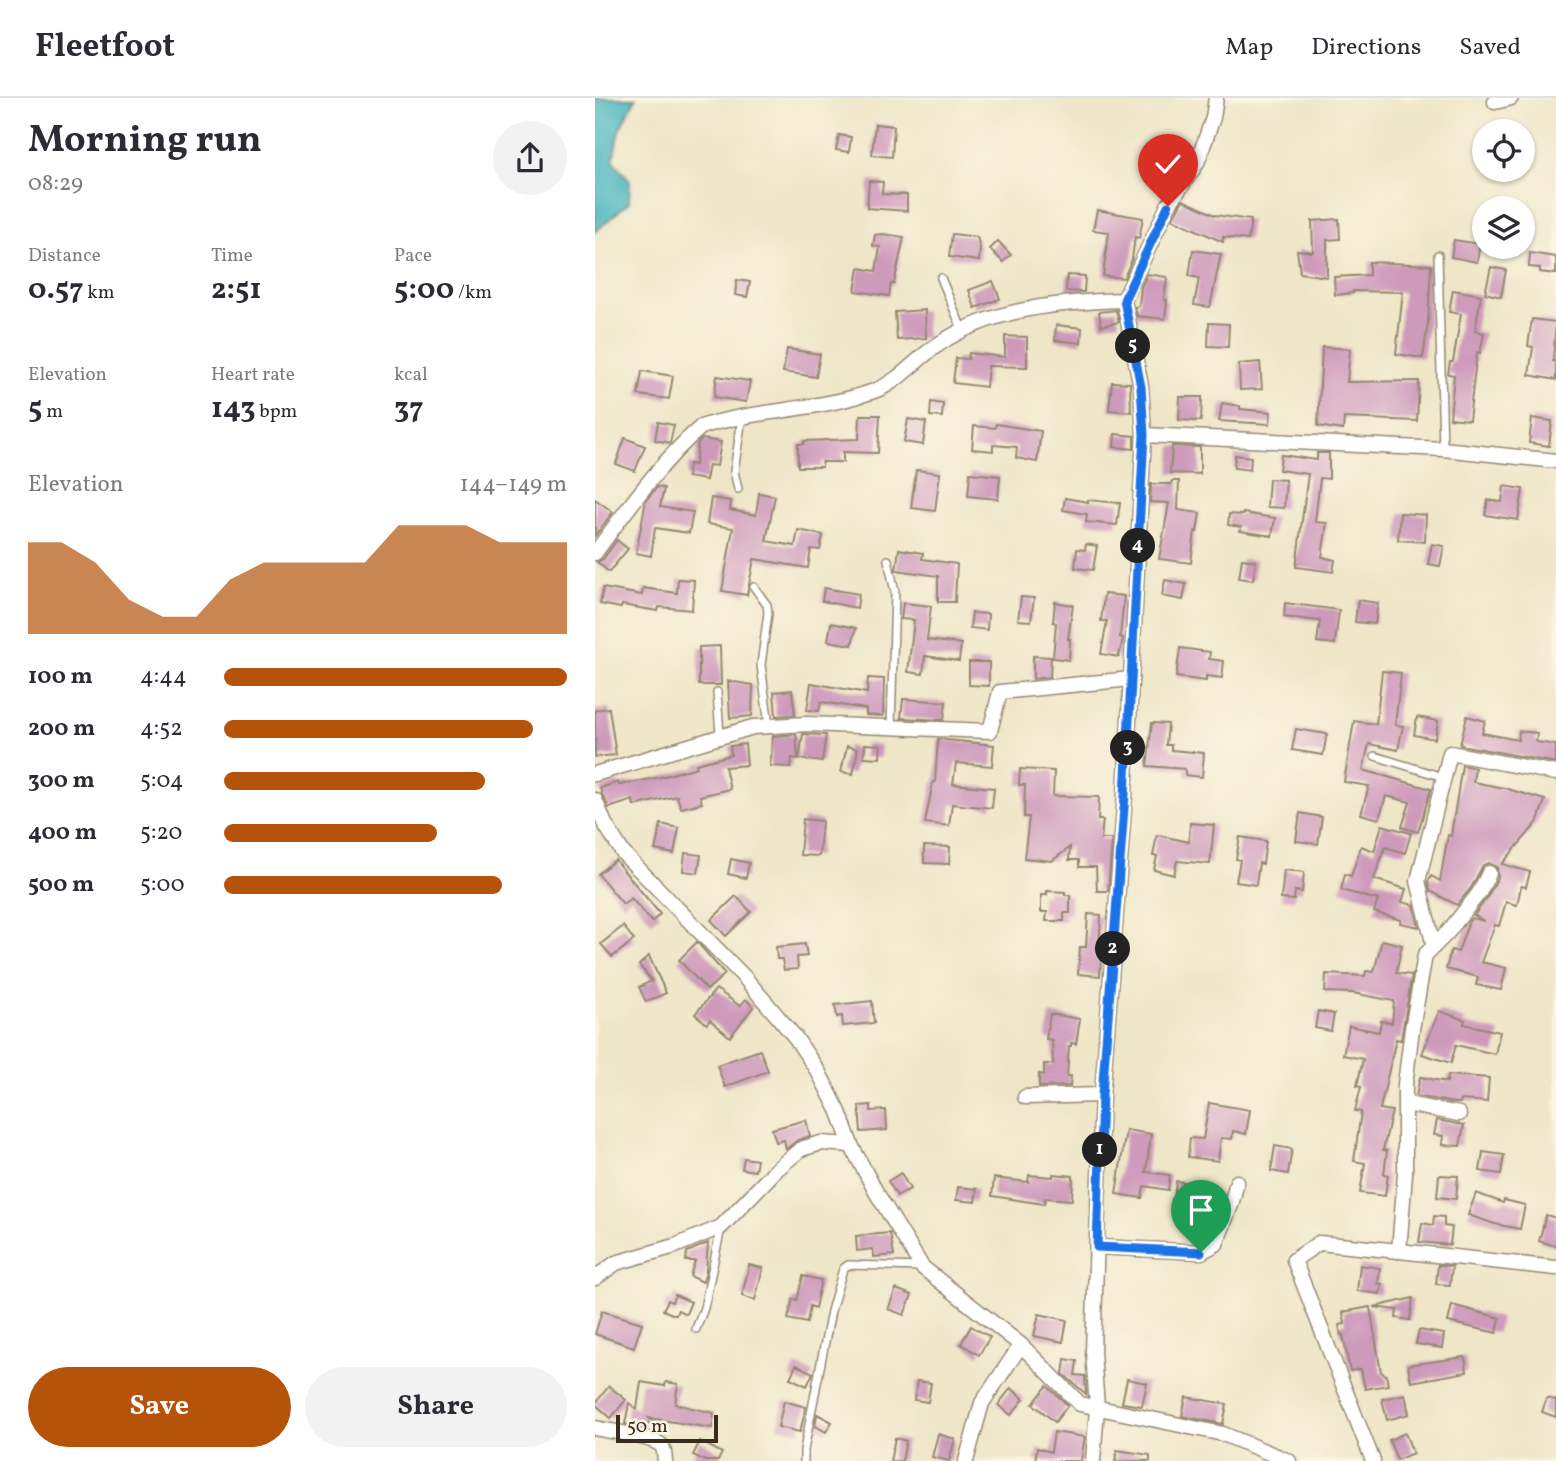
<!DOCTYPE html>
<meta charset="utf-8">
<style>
:root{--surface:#fff;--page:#f2f2f3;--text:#2b2b33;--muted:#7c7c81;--line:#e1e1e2;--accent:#b45309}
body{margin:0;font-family:Vollkorn,serif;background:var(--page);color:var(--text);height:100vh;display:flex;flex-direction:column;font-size:26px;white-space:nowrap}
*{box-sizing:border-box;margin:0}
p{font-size:23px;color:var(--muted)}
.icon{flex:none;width:38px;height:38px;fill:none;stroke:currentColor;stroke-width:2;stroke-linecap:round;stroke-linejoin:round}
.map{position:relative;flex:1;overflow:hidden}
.sheet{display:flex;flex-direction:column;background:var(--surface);width:595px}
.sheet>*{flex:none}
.controls{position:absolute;left:877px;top:21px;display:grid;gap:14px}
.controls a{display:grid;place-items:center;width:63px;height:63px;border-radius:50%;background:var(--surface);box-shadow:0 2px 5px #0004;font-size:35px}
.scale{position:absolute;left:21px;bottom:18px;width:102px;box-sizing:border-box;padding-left:7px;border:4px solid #3b2a1e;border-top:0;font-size:19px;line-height:24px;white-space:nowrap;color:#3b2a1e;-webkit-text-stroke:5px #fcf5e5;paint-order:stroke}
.pin{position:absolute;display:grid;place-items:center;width:60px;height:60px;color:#fff;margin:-72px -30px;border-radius:50% 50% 50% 0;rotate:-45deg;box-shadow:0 0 7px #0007}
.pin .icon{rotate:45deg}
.km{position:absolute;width:35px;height:35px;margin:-18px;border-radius:50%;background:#222;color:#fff;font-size:19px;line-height:35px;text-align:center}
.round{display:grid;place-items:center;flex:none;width:74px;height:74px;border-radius:37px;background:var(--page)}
.head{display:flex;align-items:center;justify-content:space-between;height:119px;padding:0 28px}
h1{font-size:38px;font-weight:700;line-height:52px}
.metrics{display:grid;grid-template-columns:repeat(3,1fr);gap:10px;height:119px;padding:7px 28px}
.metrics div{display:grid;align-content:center}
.metrics b{font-size:30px;font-weight:700}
.metrics small{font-size:19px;font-weight:400}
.metrics p{font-size:19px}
.chart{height:196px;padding:14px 28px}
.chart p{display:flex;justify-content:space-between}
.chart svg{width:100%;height:126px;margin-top:7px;fill:var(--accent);opacity:.7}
.cta{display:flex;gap:14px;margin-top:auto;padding:14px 28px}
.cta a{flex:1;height:80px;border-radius:42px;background:var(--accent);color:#fff;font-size:28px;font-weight:700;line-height:80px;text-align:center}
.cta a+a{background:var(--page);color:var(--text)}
ul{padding:0 28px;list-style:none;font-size:23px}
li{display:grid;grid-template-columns:112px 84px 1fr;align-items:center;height:52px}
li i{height:18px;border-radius:9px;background:var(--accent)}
header{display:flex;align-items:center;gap:42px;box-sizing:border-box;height:98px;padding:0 35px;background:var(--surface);border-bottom:2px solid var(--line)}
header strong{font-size:33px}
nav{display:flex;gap:38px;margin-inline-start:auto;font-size:24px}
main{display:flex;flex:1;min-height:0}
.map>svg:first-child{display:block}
.water{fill:#47b6c0;stroke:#41706f;stroke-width:2}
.building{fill:#ce9abc}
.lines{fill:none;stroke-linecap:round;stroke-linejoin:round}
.service-casing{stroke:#958873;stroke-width:10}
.minor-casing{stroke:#958873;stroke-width:17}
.service{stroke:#fff;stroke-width:7}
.minor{stroke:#fff;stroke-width:14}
.route-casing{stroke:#fff;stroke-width:14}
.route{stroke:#1a73e8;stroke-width:9}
</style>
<header>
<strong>Fleetfoot</strong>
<nav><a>Map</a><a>Directions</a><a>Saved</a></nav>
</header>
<main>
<section class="sheet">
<div class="head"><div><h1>Morning run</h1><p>08:29</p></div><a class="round"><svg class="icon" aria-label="share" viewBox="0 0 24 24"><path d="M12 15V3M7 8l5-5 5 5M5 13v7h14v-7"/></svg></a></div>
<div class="metrics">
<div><p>Distance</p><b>0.57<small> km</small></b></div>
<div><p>Time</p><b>2:51</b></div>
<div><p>Pace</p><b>5:00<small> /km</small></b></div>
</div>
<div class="metrics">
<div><p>Elevation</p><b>5<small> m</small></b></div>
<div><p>Heart rate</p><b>143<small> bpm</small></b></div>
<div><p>kcal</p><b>37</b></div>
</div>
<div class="chart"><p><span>Elevation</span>144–149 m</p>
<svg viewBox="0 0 160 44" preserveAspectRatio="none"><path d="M0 44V12L10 12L20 19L30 32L40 38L50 38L60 25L70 19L80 19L90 19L100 19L110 6L120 6L130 6L140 12L150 12L160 12V44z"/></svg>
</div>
<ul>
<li><b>100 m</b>4:44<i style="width:100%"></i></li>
<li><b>200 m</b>4:52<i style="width:90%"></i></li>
<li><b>300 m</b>5:04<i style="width:76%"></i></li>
<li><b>400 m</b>5:20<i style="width:62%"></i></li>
<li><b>500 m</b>5:00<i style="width:81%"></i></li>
</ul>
<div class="cta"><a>Save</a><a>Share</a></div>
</section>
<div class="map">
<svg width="961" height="1363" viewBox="0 0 961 1363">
<rect width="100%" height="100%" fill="#fcf5e5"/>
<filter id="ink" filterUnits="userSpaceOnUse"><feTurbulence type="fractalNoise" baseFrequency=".0143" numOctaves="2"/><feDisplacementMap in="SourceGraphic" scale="14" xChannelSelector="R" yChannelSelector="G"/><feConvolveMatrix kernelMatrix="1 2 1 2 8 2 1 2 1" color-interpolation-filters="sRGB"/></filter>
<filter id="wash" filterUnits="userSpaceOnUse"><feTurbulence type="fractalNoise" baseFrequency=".00686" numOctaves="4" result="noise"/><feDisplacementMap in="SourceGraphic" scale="28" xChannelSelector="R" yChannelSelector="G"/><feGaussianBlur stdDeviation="1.57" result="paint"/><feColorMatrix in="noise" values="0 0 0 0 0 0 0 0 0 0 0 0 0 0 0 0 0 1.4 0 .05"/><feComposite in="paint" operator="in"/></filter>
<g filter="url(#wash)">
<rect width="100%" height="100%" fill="#efe6c8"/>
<polygon class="water" points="0,0 41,0 24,32 18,63 35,82 34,104 0,134"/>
<g id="blocks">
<g class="building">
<polygon points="280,26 299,28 297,59 277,57"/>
<polygon points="244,37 256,39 254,54 241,52"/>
<polygon points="274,83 288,84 287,96 312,97 312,113 272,110"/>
<polygon points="588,102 620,117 656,122 653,142 628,139 628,144 577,121"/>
<polygon points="502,112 548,120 544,140 540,139 537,161 529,180 508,178 514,134 498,132"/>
<polygon points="744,121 745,141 732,142 732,179 705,175 702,152 718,154 717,123"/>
<polygon points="287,136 309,139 299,186 296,186 294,198 260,193 264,170 281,173 285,149 278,148 280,137"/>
<polygon points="357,136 382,139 385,150 384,163 354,159"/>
<polygon points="859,142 885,146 882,164 856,159"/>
<polygon points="403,143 416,157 408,164 395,151"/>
<polygon points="598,152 626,156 615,209 599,207 604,180 594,178"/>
<polygon points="935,155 961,159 961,176 945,174 945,170 934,169"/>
<polygon points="774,164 836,167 833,225 828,260 801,256 808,194 758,193 758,195 740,197 739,179 774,177"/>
<polygon points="896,169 911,172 906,199 890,195"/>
<polygon points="552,176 572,179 569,202 572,202 570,221 542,218 540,209 544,208 546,189"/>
<polygon points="472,177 490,178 489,194 471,193"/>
<polygon points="142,182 155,184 152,199 140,197"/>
<polygon points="398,183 405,201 380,210 374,192"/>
<polygon points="858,192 886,197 880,233 889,235 885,255 882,254 874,322 855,320 859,277 853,276 855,264 858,264 866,216 854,214"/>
<polygon points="330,212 331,240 302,242 300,214"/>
<polygon points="521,212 524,224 506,228 504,214"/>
<polygon points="937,221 961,224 958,263 961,264 961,282 934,277 938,249 933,248"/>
<polygon points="614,225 634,226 633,249 613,248"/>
<polygon points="461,227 487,230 486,245 460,242"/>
<polygon points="410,238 432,239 432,269 393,268 391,289 358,285 361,260 373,261 374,255 410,259"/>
<polygon points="727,249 755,251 752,284 824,283 822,323 749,320 748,332 723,328"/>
<polygon points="192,251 225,256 221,279 188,274"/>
<polygon points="665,264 667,291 645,292 644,266"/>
<polygon points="47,273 78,278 74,301 43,297"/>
<polygon points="122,278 155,283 151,304 119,299"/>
<polygon points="517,284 535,285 536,314 514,312"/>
<polygon points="585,299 607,299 606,323 584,322"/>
<polygon points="336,304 348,306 347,319 335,318"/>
<polygon points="627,305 645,308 645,311 676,314 675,326 624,323"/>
<polygon points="265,317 285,317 283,355 248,354 248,364 227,364 227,369 203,369 203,346 209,346 209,343 264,341"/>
<polygon points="937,320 957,323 954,348 934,345"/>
<polygon points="313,321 331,324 328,347 309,344"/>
<polygon points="63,324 79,327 75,345 60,342"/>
<polygon points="401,326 446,333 442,364 421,360 422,349 398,347 398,353 377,351 379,328 400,330"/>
<polygon points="520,336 539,338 539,351 519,349"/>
<polygon points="30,340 50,348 40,373 21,366"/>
<polygon points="107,341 126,344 122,368 114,367 111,382 92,379 94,366 100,367 103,345"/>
<polygon points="577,348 605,349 605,376 575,375"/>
<polygon points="722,355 734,355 734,381 725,380 720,424 732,425 727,459 740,462 738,474 701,469 713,376 684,372 686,357 722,362"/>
<polygon points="640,357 656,359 655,372 639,370"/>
<polygon points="321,372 345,375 340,413 316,410"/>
<polygon points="375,375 405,378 403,401 373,398"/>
<polygon points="674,381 691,382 689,410 672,409"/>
<polygon points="577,383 584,383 583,412 605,415 602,434 600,433 596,465 564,461 574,405 555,404 556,386 576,386"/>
<polygon points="909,388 928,391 923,422 890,417 893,402 907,404"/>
<polygon points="62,389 69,390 65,409 98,414 94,435 60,430 56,458 41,455 51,402"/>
<polygon points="164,395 180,398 171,443 200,448 203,432 228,437 225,452 216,451 213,470 159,461 152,497 127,493 138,430 112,426 116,400 136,403 135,412 161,417"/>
<polygon points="470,400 493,404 493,402 525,405 522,427 491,424 492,416 468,412"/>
<polygon points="0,401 18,414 0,438"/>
<polygon points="648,415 680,420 677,438 645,433 646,429 633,427 634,416 648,417"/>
<polygon points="805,415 831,417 830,444 803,442"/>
<polygon points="22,442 33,451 14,474 2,464 8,461"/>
<polygon points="491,446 502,448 498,472 480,470 482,451 490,452"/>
<polygon points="837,446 849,448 845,468 833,466"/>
<polygon points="304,451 328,455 327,461 362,466 360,504 343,504 343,478 301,472"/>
<polygon points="647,461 661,463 658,482 644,480"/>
<polygon points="83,481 99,482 97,512 64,509 63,513 27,507 26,510 5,506 8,490 47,497 48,490 82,495"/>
<polygon points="570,482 591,486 588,502 567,498"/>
<polygon points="229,490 264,496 262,510 227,503"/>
<polygon points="509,496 529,498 525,539 528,540 524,559 506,556 512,523 506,523"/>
<polygon points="426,499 439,500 436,523 423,522"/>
<polygon points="763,502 783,505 780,526 760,524"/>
<polygon points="460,504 478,507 473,541 475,541 474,562 458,560 461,525 458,524"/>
<polygon points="308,505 336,508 332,542 366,546 364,563 330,558 328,576 313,574 319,522 306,521"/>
<polygon points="690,505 744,512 740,546 722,544 725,523 689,519"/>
<polygon points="377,515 393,516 392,532 375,530"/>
<polygon points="236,525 261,530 257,547 233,543"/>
<polygon points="125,548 126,587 104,587 104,549"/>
<polygon points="585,550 615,554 614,561 629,563 627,580 611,578 611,583 581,579"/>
<polygon points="438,558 456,559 455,579 438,581"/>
<polygon points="374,564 394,564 394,588 374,587"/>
<polygon points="787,573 806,575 800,627 808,628 803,652 774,646 768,672 836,691 823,734 807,729 815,704 791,698 784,721 766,716 774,688 749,684 759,623 781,626"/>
<polygon points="273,580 289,581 288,618 271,617 271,611 226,604 224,613 212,612 216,585 272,595"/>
<polygon points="133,583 158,587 157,618 135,620"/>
<polygon points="197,592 200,617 181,618 179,594"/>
<polygon points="308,601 351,604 349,622 306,620"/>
<polygon points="14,610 21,657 0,659 0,612"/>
<polygon points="872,618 890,623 887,635 923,642 924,633 942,635 941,644 961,647 961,665 865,647"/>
<polygon points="822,619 843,623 840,641 819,637"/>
<polygon points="557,625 573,626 571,647 576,647 576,652 609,655 607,679 590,677 590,671 552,668"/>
<polygon points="701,631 732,636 728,657 697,652"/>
<polygon points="201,636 203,661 197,660 196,669 175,668 178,638"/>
<polygon points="208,636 231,637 227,664 204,661"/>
<polygon points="343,641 399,647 397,668 361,665 358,686 399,690 397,710 357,706 354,728 330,725 338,684 340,684"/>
<polygon points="150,646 152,667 130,669 135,691 105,698 107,705 86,710 82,698 39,708 38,702 14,710 7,696 5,690 23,684 24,687 66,679 102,669 101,666 136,657 135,648"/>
<polygon points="270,646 286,647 285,660 269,659"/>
<polygon points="252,648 263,651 258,676 246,674"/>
<polygon points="867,667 880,670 878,684 909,690 950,702 942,725 907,766 935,774 931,789 926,788 922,807 911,804 904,828 900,827 886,864 911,870 906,892 881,887 883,879 851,871 856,852 863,854 874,823 877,820 889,823 879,817 892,800 903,779 902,769 894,765 888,767 876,790 862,807 835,793 833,784 836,778 845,783 853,737 856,738"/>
<polygon points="425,671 459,673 458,698 504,699 503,722 508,722 506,741 517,741 513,793 502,793 501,769 484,769 484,762 474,762 475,749 457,763 429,760 434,719 429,719 430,687 424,687"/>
<polygon points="705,715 727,719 723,746 701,743"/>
<polygon points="208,721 227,723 224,758 205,757"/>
<polygon points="595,725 619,727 615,766 582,763 579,777 559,772 562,758 558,758 562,737 594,744"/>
<polygon points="66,726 84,730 79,756 60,752"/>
<polygon points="787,727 816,735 810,755 790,749 779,781 811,791 807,804 819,807 824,829 805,825 806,822 779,814 783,802 746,792 750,776 756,778 766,748 779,753"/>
<polygon points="645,739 671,743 668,766 664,765 661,787 641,784 645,762 641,761"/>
<polygon points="329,748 355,749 354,766 329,765"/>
<polygon points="90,755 106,757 103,775 88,773"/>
<polygon points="136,761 154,765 151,780 133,776"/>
<polygon points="20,762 65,816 57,824 36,800 28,806 3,776"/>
<polygon points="689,772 709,774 707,794 700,793 699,802 686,801"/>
<polygon points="452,793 470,794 470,797 475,797 475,815 469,815 469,823 451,823 452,814 446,814 446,797 452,797"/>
<polygon points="141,798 156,814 131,838 116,822"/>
<polygon points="493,816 506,817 504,850 507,850 505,878 483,876 485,849 491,849"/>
<polygon points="28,828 39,842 17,859 6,846"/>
<polygon points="787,842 807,847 801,875 817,877 806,942 801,941 785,1011 797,1013 788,1052 792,1053 789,1076 793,1077 790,1098 765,1095 770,1065 759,1063 766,1014 760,1013 766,989 762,988 768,961 748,957 754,928 784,934 786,923 797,925 799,903 758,895 730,894 731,876 770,878 771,873 779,874"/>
<polygon points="102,844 130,876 112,892 84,862"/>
<polygon points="210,846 212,858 202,859 203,871 189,872 187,861 182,861 181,849"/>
<polygon points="54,858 71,895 51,904 44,889 57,883 44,867"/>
<polygon points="121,891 145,908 151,901 158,909 135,939 115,922 112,926 100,916"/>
<polygon points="277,903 279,925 248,928 247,918 242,919 240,907"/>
<polygon points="723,913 739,916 736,933 720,930"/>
<polygon points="844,913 870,922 869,926 905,934 900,956 861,947 856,965 827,956"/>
<polygon points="455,916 485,921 481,946 476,945 476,948 474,948 472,978 476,978 475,988 444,989 444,976 449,977 449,966 458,966 457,942 451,941"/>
<polygon points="165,952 173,973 130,989 122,967"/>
<polygon points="853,977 894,980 892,1004 866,1002 865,1005 859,1005 821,998 825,979 852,984"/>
<polygon points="614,1005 655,1012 651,1036 638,1033 637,1041 626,1040 623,1063 593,1059 595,1040 608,1041"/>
<polygon points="276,1007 276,1013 291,1012 292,1032 266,1034 264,1008"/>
<polygon points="211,1022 215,1038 203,1042 191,1051 189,1042 181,1044 177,1031"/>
<polygon points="842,1022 869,1027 865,1048 847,1047 848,1038 839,1037"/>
<polygon points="531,1032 556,1036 551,1074 575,1077 573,1092 549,1088 547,1100 521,1096"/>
<polygon points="680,1048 697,1051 693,1076 676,1073"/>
<polygon points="888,1054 909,1057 906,1076 885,1073"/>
<polygon points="149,1060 162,1062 160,1073 147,1071"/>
<polygon points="306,1075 315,1091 302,1098 293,1083"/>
<polygon points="458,1076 478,1078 477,1102 450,1100 449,1106 397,1098 399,1080 433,1084 434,1077 458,1079"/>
<polygon points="844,1077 863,1078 861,1101 842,1099"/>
<polygon points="581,1083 603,1086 602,1095 611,1096 609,1109 601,1108 600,1112 578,1109"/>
<polygon points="363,1089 382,1091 380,1104 361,1102"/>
<polygon points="881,1095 908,1105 909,1102 930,1107 925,1131 900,1126 873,1117"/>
<polygon points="951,1117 961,1120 961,1148 944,1143"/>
<polygon points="839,1118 849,1119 849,1128 857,1129 855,1147 824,1144 827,1125 838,1127"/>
<polygon points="295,1135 299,1157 279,1159 278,1151 262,1153 261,1138"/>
<polygon points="113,1145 111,1173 108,1184 95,1178 100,1163 91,1163 92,1154"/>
<polygon points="154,1167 168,1170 160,1202 147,1198"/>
<polygon points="765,1167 785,1170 783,1185 787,1186 785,1196 762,1193"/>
<polygon points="843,1167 857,1168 855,1187 841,1186"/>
<polygon points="208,1178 226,1182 220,1210 215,1208 212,1225 193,1221 198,1201 202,1202"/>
<polygon points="301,1191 317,1197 309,1217 293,1211"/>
<polygon points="80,1197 96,1204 91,1216 83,1212 81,1216 77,1216 68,1212 73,1202 77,1204"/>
<polygon points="818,1200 815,1222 801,1220 802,1212 779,1209"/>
<polygon points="857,1207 905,1220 902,1235 853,1224"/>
<polygon points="775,1209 786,1274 791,1277 793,1287 770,1291 766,1271 755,1273 748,1237 746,1237 744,1227 750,1226 748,1214"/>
<polygon points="7,1213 47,1225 39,1249 0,1236"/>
<polygon points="444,1216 472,1222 468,1244 439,1238"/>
<polygon points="376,1228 395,1239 384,1257 366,1246"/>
<polygon points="824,1232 849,1236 847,1250 821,1246"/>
<polygon points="870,1259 872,1274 816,1284 813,1267"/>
<polygon points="470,1261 482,1263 480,1277 490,1278 491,1296 468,1276"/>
<polygon points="201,1267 218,1275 212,1288 195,1280"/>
<polygon points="532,1281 552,1285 547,1308 527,1305"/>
<polygon points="322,1283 336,1285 333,1304 319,1302"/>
<polygon points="46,1284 70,1288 71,1284 83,1286 80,1306 119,1315 117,1330 54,1320 61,1326 46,1324 45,1329 30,1326 34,1305 42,1311"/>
<polygon points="14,1288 31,1302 16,1320 0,1306"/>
<polygon points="452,1288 473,1307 460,1324 438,1306"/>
<polygon points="416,1290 429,1301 416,1317 403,1307"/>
<polygon points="810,1296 814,1316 792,1322 787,1301"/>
<polygon points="591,1299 632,1306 628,1326 587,1318"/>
<polygon points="952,1300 961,1302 961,1319 947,1314"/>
<polygon points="189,1303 211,1309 205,1334 183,1329"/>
<polygon points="222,1316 237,1324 231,1334 220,1328"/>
<polygon points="459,1334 490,1339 486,1363 440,1363 442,1350 456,1354"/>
<polygon points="810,1335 818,1355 802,1362 794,1342"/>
<polygon points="343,1336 360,1341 354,1363 337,1359"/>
<polygon points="300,1340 311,1343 307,1363 295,1363"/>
<polygon points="105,1343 127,1355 123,1363 110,1363 98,1357"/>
<polygon points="522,1352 555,1357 555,1363 520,1363"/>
</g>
</g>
</g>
<g filter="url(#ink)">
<use href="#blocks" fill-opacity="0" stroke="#958873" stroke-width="2"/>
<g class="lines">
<defs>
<g id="service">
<polyline points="843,157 848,351"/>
<polyline points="346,180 367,231"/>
<polyline points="143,391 139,373 147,320"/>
<polyline points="293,462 300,494 296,629"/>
<polyline points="159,489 172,507 173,515 166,567 174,628"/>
<polyline points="122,594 125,637"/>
<polyline points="780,658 848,679"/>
<polyline points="101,1231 109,1210 126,1130"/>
<polyline points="209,1363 209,1352 236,1213 248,1171 253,1167 327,1169"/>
</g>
<g id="minor">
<polyline points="900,4 916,0"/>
<polyline points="549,337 848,351 961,363"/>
<path d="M 0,455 C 32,412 65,364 106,329 C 162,311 223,313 279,293 C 304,284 322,260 344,246 C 396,210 467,204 529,202 L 573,108 L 602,65 L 618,20 L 621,0"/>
<polyline points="0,676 158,629 212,626 395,633 405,594 536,581"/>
<polyline points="0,702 10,726 28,755 150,880 200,939 224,975 244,1014 256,1047 281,1094 327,1169 426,1247 485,1306 628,1336 694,1363"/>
<polyline points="894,775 884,795 853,834 830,857 817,931 810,986 810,1076 804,1153 961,1170"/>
<polyline points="839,848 823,783 855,655 961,675"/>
<polyline points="430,999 507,997"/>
<polyline points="811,1006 864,1016"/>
<polyline points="502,1149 606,1154 621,1146 636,1107 642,1084"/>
<polyline points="0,1180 21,1165 80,1148 126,1129 182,1071 206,1051 226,1045 256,1047"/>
<path d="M 0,1330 C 16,1334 53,1337 66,1347 C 70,1351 69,1357 70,1363"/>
<polyline points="371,1363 387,1305 426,1247"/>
<polyline points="498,1363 502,1310 498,1253 507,997 530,697 549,337 546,289 529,202"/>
<polyline points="778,1363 699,1162 724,1145 804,1153"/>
</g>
</defs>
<use href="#service" class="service-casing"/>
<use href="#minor" class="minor-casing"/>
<use href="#service" class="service"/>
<use href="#minor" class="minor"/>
</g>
</g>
<g class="lines" filter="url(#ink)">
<defs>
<polyline id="route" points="573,108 529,202 546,289 549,337 530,697 507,997 502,1149 606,1154"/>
</defs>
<use href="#route" class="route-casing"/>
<use href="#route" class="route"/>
</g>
</svg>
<div class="controls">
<a><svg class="icon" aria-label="locate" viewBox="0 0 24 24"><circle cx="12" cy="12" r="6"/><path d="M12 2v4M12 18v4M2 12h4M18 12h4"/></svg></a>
<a><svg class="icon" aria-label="layers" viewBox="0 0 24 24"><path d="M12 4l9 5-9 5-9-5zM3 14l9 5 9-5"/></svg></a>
</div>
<div class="scale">50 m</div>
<div class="pin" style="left:606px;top:1154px;background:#1e9e55"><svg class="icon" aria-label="arrive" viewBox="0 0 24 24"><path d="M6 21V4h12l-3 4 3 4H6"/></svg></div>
<div class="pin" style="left:573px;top:108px;background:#d93025"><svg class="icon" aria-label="check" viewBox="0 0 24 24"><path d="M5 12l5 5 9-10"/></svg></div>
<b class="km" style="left:505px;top:1052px">1</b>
<b class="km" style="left:518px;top:851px">2</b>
<b class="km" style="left:533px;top:650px">3</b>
<b class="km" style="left:543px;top:448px">4</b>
<b class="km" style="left:538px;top:248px">5</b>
</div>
</main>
